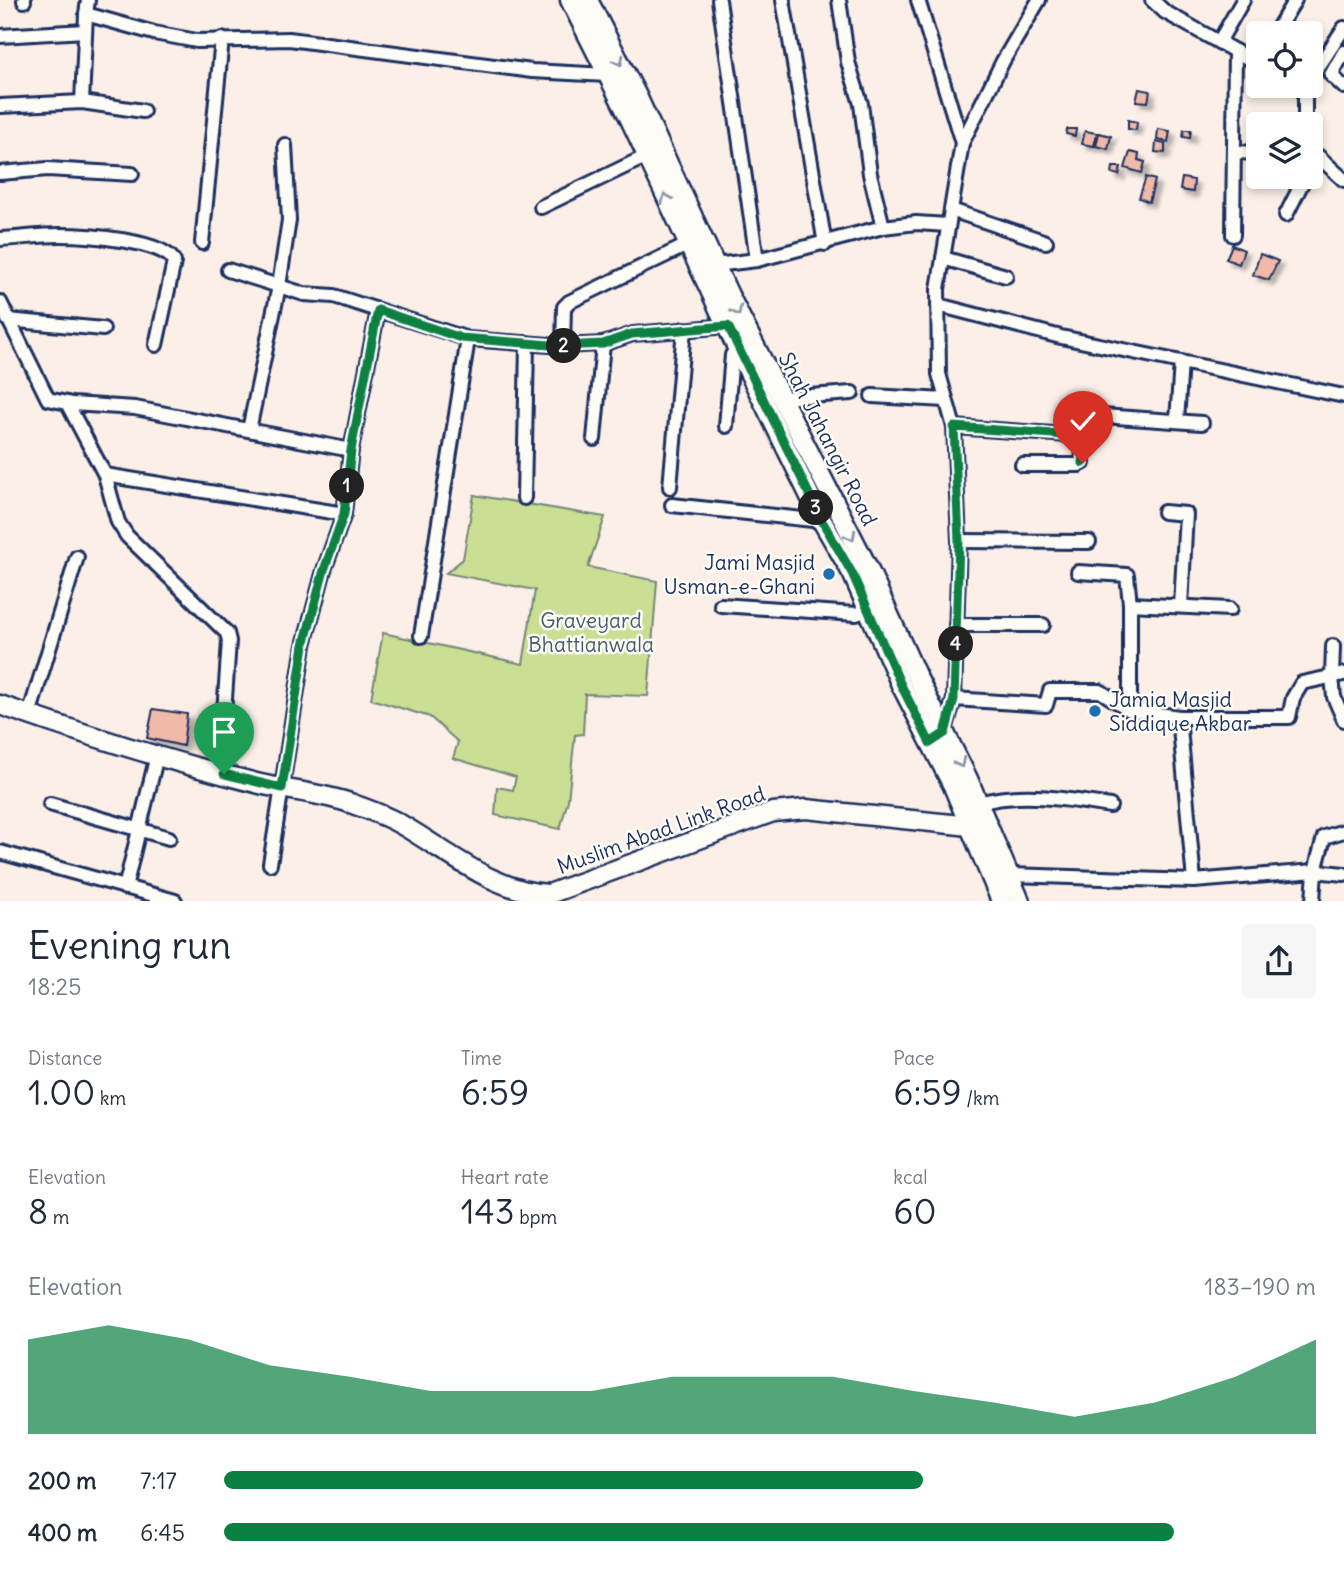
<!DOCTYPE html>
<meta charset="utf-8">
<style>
:root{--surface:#fff;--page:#f6f6f7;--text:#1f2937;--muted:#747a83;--accent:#0b8043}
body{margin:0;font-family:Delius,sans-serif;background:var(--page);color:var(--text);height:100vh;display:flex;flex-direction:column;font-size:26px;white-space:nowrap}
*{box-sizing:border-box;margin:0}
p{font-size:23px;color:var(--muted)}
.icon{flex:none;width:38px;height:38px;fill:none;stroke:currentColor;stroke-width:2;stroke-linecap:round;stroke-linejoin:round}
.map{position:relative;height:901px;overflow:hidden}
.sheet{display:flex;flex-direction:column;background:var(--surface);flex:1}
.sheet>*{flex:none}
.buttons{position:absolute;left:1246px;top:21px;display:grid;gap:14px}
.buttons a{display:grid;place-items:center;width:77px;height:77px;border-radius:7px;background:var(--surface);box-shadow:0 4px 10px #0003;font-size:35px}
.pin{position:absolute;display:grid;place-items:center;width:60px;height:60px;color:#fff;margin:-72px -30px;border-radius:50% 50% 50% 0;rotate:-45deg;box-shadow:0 0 7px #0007}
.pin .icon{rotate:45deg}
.km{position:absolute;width:35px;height:35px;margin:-18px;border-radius:50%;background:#222;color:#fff;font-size:19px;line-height:35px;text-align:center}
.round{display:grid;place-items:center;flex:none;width:74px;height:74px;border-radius:7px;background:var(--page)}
.head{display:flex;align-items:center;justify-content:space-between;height:119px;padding:0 28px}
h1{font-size:38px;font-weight:600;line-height:52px}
.figures{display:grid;grid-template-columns:repeat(3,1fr);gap:10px;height:119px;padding:7px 28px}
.figures div{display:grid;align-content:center}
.figures b{font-size:35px;font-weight:600}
.figures small{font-size:19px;font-weight:400}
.figures p{font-size:19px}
.chart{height:196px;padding:14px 28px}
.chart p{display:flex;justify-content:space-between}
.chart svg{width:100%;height:126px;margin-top:7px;fill:var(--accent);opacity:.7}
ul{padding:0 28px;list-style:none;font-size:23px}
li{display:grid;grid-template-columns:112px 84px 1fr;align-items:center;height:52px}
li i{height:18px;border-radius:9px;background:var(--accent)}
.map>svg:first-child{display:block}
.green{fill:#cbdf94;stroke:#738779;stroke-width:2}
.building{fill:#f1b9a7;stroke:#1b2f5e;stroke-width:2;filter:url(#shadow)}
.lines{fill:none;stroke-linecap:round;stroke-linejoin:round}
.street-casing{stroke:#1b2f5e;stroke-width:18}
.secondary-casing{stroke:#1b2f5e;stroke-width:23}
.street{stroke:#fdfcf7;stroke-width:12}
.secondary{stroke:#fdfcf7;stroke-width:18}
.oneway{stroke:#8c96aa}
.route-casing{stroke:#fff;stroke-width:14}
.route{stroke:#0b8043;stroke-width:9}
.poi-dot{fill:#1f6fb2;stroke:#fdfcf7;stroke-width:2.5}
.labels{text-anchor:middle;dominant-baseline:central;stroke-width:5;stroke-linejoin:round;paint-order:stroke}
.street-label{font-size:21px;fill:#1b2f5e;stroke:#fdfcf7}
.poi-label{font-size:21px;fill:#1b2f5e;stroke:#fdfcf7;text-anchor:end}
.park-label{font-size:21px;fill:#475b6c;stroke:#fdfcf7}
</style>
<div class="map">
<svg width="1344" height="901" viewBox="0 0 1344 901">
<defs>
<filter id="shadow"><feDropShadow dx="5" dy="5" stdDeviation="2" flood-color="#0004"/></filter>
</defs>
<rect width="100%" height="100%" fill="#fbefe7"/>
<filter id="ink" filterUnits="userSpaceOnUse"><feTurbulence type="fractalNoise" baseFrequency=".0143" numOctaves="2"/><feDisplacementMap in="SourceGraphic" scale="14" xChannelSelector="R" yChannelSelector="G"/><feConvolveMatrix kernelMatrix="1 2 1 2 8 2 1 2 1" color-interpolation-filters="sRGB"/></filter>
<g filter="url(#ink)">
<polygon class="green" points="474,495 605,517 588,567 657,581 648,696 585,694 583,734 575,735 568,800 560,829 495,815 497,787 513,790 516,777 453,758 458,742 430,717 371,699 383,633 523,664 535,590 446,573 463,559"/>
<g class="building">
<polygon points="1139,89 1150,91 1148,102 1136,101"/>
<polygon points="1128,120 1137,122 1136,130 1128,129"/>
<polygon points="1067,129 1076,129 1075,136 1066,134"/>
<polygon points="1158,129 1170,131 1168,142 1157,140"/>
<polygon points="1184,130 1191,130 1190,138 1183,137"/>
<polygon points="1085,131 1097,133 1094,146 1082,144"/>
<polygon points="1099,133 1111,136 1108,149 1096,146"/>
<polygon points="1156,142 1165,144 1165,153 1155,152"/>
<polygon points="1130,152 1139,154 1138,160 1145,162 1142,173 1125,168"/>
<polygon points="1113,167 1121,167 1119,175 1112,173"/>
<polygon points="1146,177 1155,180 1149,202 1139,198"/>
<polygon points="1182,178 1194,180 1193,192 1180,190"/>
<polygon points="1232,245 1244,250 1239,264 1226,259"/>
<polygon points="1260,254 1278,261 1269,280 1253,275"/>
<polygon points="153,709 187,714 183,746 147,738"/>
</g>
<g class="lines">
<defs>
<g id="street">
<polyline points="719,0 757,260"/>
<polyline points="783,0 825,244"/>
<polyline points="839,0 848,62 861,104 870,174 883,227"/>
<polyline points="918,0 962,143"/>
<polyline points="1152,0 1165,12 1258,64"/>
<polyline points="24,1 24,0"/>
<polyline points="86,14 88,0"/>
<polyline points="1275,33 1295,0"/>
<polyline points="0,36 85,31"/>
<polyline points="1219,42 1243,0"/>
<polyline points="1344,52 1331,75 1344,87"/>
<polyline points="1311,78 1344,28"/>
<polyline points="82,102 86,14 154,33 197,41 289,39 532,71 607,75"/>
<polyline points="0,106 82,102 143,111"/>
<polyline points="1305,124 1305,86"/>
<polyline points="1234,152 1258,153"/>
<polyline points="1311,156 1318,156 1344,180"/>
<polyline points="0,173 48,169 132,174"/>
<polyline points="541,207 647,156"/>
<polyline points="951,210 1046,242"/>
<polyline points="1286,215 1305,177"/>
<polyline points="1233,235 1235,51"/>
<path d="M 0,239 C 20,238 40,235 60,235 C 83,235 166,240 174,262 L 156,345"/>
<polyline points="202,243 222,39"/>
<polyline points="943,258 1006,276"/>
<polyline points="715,265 757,260 883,227 916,223 948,225"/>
<polyline points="228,270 304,294 334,296 468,339 563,346 603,344 633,334 728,326"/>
<polyline points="0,302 48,399 72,404 135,408 351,450 378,310"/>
<polyline points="938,305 1061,337 1344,396"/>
<polyline points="8,320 103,329"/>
<polyline points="563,346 564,307 569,302 687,245"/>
<polyline points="872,396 946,400"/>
<polyline points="781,398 852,393"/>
<polyline points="67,403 105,475 344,514 351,450"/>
<polyline points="1177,421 1181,362"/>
<polyline points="726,426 732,355 737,348"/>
<polyline points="954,427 1082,436"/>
<polyline points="249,430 279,286 289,220 285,145"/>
<polyline points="594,439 603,344"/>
<polyline points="1022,465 1079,465 1083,463 1082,436 1088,415 1202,423"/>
<polyline points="105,475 118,522 127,536 227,633 229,641 224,713 224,774"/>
<polyline points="670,487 684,329"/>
<polyline points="524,498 527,343"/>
<polyline points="672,505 822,521"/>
<polyline points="1164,512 1186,514 1181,606"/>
<polyline points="959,541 1089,542"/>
<polyline points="1078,572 1127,575 1130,604"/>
<polyline points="721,605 856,614 868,610"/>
<polyline points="956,625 1043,625"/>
<polyline points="421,636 468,339"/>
<polyline points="1333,646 1332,677 1334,697 1344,720"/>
<polyline points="954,699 1046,705 1050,691 1100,691 1130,710 1179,717"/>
<polyline points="1130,710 1130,604 1230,609"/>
<polyline points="29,715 77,557"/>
<polyline points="944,734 954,699 959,541 954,427 939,374 938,289 962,143 1003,61 1039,0"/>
<path d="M 979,803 C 1021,791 1067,799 1110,806"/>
<polyline points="50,804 169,838"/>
<polyline points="0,852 175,901"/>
<polyline points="270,864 304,645 324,570 344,514"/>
<polyline points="1010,875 1194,881 1315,871 1344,874"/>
<polyline points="1194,881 1179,717 1289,717 1293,698 1302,683 1344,674"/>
<polyline points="125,888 157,755"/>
<polyline points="1313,901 1315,871 1324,837 1344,831"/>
</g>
<g id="secondary">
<polyline points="570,0 628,115 737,348 822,521 852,573 901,685 953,786 1001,901"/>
<polyline points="588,0 637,96 729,295 867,566 917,677 968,779 1020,901"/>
<path d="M 0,705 C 85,735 172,762 260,784 C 290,791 323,793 353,804 C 369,810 387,816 402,825 C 449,852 494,892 549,894 L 773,812 L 806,809 L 970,826"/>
</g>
</defs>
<use href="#street" class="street-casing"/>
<use href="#secondary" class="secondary-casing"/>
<use href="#street" class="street"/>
<use href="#secondary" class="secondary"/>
</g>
<defs><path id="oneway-chevron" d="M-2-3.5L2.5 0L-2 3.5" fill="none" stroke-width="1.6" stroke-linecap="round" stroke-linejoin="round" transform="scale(1.75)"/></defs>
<g class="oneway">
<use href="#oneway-chevron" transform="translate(619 61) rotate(63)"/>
<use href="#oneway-chevron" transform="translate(666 198) rotate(-114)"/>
<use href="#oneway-chevron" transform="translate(737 311) rotate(63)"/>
<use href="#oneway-chevron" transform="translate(851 536) rotate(62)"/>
<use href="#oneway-chevron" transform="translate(960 763) rotate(63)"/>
</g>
</g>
<g class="lines" filter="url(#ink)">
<defs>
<polyline id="route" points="224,774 282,788 304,645 324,570 344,514 351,450 378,310 461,338 563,346 603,344 632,334 728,326 822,521 852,573 901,685 930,743 945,733 954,699 959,541 954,427 1082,436 1083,463"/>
</defs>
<use href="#route" class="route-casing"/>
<use href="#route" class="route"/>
</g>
<g class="poi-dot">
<circle cx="829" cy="574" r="7"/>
<circle cx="1095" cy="711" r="7"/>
</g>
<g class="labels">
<g class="street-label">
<text transform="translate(828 439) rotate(63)">Shah Jahangir Road</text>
<text transform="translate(661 830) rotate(-20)">Muslim Abad Link Road</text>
</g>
<g class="poi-label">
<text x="815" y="562">Jami Masjid<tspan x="815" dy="24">Usman-e-Ghani</tspan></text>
<text x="1109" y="699" text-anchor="start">Jamia Masjid<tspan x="1109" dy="24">Siddique Akbar</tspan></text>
</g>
<g class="park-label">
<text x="591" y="620">Graveyard<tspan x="591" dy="24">Bhattianwala</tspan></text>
</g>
</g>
</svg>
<div class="buttons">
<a><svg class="icon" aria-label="locate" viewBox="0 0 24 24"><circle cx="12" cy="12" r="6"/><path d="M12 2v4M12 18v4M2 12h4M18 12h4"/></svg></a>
<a><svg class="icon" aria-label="layers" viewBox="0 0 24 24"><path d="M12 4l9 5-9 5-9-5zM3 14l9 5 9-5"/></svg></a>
</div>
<div class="pin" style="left:224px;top:774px;background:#1e9e55"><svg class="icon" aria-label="arrive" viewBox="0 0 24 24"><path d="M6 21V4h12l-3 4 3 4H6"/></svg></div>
<div class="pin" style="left:1083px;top:463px;background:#d93025"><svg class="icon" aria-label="check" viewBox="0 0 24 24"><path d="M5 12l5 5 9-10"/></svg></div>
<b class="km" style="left:347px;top:486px">1</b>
<b class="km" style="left:564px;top:346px">2</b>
<b class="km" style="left:816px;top:508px">3</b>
<b class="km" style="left:956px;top:644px">4</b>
</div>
<section class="sheet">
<div class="head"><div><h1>Evening run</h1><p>18:25</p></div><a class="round"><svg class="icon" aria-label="share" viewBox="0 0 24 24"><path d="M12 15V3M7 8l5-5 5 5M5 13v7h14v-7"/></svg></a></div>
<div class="figures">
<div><p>Distance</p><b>1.00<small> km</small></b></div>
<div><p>Time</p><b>6:59</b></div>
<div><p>Pace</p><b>6:59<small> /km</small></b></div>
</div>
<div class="figures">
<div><p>Elevation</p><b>8<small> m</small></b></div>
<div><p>Heart rate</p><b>143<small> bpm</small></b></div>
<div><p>kcal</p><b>60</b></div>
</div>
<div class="chart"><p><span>Elevation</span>183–190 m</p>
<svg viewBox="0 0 160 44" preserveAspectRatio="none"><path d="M0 44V11L10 6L20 11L30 20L40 24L50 29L60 29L70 29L80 24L90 24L100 24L110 29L120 33L130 38L140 33L150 24L160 11V44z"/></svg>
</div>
<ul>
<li><b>200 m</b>7:17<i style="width:64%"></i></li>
<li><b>400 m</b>6:45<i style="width:87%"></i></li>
</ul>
</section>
